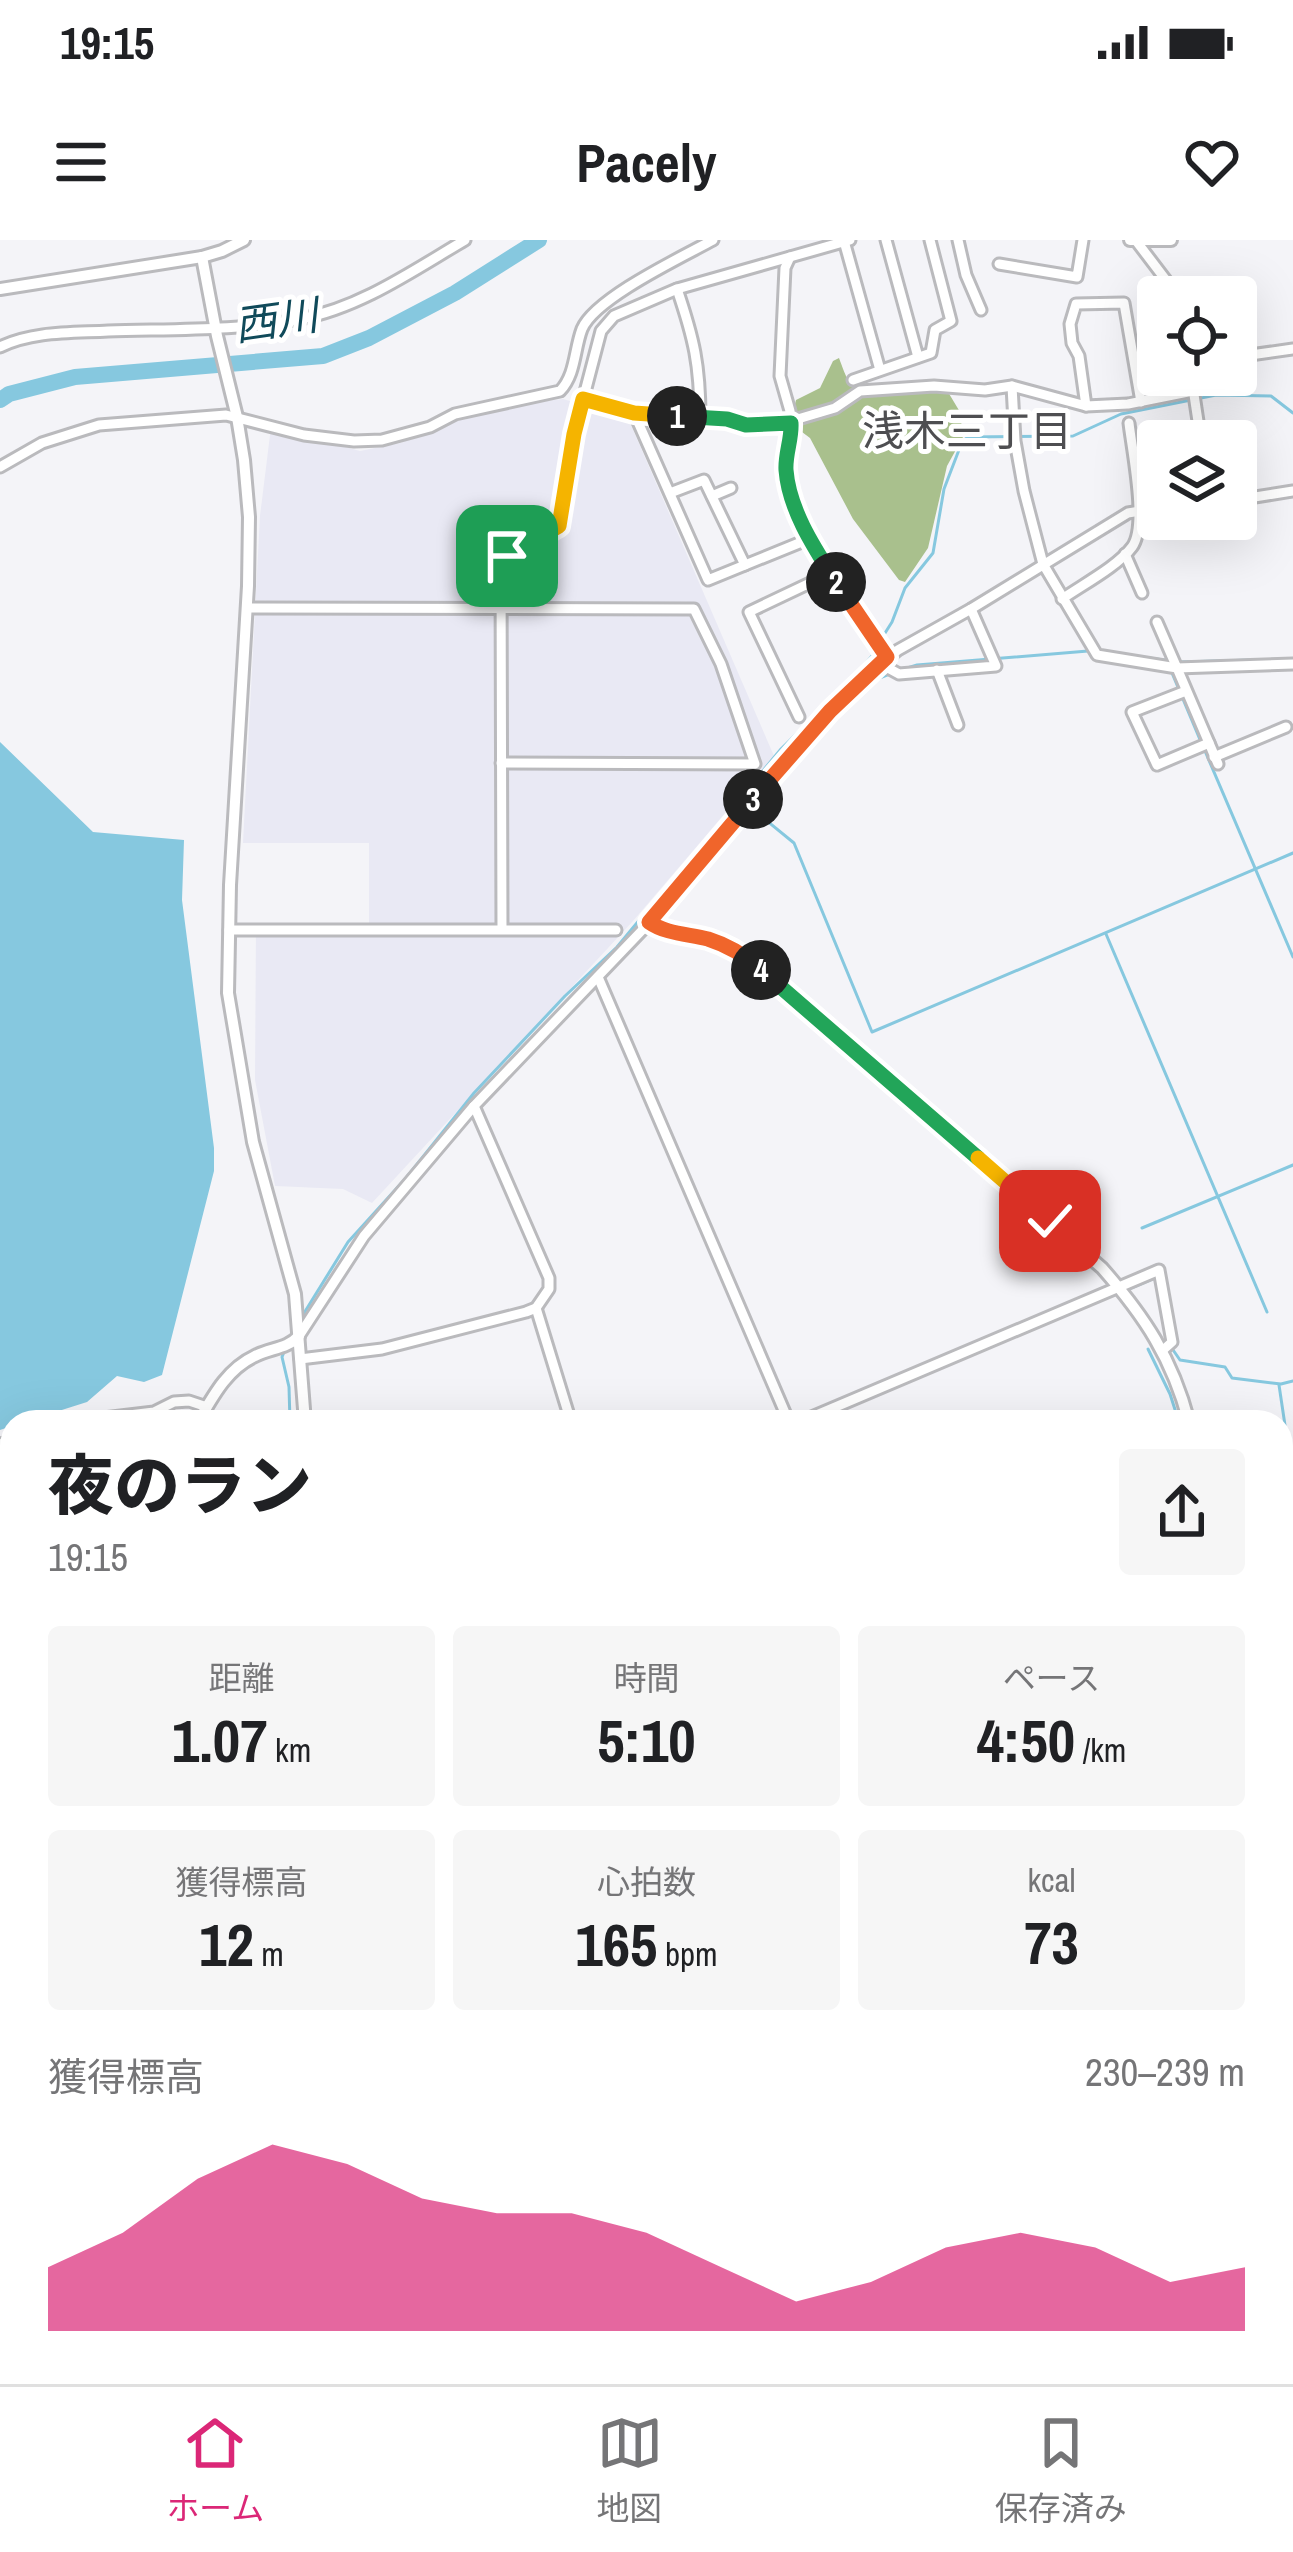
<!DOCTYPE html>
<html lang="ja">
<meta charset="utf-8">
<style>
:root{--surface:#fff;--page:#f6f6f6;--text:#202124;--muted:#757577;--line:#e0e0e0;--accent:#db2777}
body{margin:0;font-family:"Archivo Narrow","Noto Sans JP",sans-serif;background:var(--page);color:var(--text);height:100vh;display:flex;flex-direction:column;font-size:45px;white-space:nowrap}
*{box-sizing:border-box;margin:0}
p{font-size:39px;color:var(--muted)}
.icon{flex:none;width:66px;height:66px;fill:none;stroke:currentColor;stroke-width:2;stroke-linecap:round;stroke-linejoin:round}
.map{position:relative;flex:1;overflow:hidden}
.sheet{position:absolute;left:0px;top:1170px;width:1293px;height:975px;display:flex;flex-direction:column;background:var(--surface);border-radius:36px 36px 0 0;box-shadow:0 12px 48px #0002}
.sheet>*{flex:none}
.tools{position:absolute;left:1137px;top:36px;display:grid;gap:24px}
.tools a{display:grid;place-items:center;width:120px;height:120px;border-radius:12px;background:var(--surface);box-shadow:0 12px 48px #0002;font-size:60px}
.pin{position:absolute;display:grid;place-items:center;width:102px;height:102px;color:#fff;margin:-51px;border-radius:24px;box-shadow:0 6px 18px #0006}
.km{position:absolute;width:60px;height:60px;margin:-30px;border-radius:50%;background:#222;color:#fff;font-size:33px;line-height:60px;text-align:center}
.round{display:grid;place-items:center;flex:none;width:126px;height:126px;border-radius:12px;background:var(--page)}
.summary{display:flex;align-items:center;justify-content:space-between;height:204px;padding:0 48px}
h1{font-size:66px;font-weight:800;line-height:90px}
.metrics{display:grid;grid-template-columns:repeat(3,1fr);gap:18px;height:204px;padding:12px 48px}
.metrics div{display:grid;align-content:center;border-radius:12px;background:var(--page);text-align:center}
.metrics b{font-size:60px;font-weight:800}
.metrics small{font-size:33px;font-weight:400}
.metrics p{font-size:33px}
.chart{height:336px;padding:24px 48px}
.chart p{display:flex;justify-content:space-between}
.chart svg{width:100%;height:216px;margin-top:12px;fill:var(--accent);opacity:.7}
.status{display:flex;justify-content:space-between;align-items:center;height:84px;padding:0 60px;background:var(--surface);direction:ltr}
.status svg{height:33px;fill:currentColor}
header{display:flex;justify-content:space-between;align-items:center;height:156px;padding:0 48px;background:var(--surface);font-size:54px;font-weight:800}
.tab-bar{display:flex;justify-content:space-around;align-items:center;height:168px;border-top:3px solid var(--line);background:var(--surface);font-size:33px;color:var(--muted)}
.tab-bar a{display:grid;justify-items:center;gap:6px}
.tab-bar .current{color:var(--accent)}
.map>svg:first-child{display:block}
.built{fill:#e9e9f4}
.forest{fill:#a9c08d}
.water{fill:#86c8df}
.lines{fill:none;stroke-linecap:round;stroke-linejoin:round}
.stream{stroke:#86c8df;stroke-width:3}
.river{stroke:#86c8df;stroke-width:16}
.minor-casing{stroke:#bababd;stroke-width:15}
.tertiary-casing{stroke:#bababd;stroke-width:16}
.minor{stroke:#fff;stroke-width:9}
.tertiary{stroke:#fff;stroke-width:10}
.split-1-casing{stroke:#fff;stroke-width:24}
.split-2-casing{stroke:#fff;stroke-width:24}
.split-3-casing{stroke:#fff;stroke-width:24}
.split-4-casing{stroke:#fff;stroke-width:24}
.split-5-casing{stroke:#fff;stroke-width:24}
.split-6-casing{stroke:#fff;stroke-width:24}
.split-1{stroke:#f5b400;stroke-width:15}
.split-2{stroke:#22a559;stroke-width:15}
.split-3{stroke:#f0652b;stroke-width:15}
.split-4{stroke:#f0652b;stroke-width:15}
.split-5{stroke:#22a559;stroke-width:15}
.split-6{stroke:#f5b400;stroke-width:15}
.labels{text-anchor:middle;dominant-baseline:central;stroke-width:10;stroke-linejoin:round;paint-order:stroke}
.water-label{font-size:42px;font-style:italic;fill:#104a5a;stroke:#fff}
.neighbourhood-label{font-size:42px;fill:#4e4e51;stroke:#fff}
</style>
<div class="status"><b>19:15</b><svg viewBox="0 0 49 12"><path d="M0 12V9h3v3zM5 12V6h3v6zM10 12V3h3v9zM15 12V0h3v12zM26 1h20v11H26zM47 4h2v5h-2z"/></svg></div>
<header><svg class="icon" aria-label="menu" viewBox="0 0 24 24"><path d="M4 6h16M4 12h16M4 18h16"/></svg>Pacely<svg class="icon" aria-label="heart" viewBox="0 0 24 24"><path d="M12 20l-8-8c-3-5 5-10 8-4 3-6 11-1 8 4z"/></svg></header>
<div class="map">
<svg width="1293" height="2144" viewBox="0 0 1293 2144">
<rect width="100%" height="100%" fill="#f4f4f8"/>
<polygon class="built" points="563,159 628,178 774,516 633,681 372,963 343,949 275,946 255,840 256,685 369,685 369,603 243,603 260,276 271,187 360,211 400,203 488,168"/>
<path class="forest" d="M 839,118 C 842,126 846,138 851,145 C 865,163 924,149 948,152 L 960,172 L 963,197 L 947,226 L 928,308 L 905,342 L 899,340 L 853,279 L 810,198 L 798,189 L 794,168 L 796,160 L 820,148 L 833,121 Z"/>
<polygon class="water" points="0,502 93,592 184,600 182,660 214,908 214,931 162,1135 144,1142 117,1136 87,1162 24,1182 12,1182 12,1186 0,1190"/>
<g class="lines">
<g class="stream">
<polyline points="880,401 892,382 905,348 933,313 944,249 962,202 968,197 1073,196 1121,174 1216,155 1271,156 1293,173"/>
<polyline points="1098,411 1171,421"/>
<polyline points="1181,422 1293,419"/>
<polyline points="901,430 917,425 1088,411"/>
<polyline points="1172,433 1201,502"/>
<polyline points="867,443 892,433"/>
<polyline points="1205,511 1293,717"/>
<polyline points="750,567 794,603 872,792 1293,613"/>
<polyline points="1106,694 1267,1072"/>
<polyline points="1142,988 1293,925"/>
<polyline points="1124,1051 1157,1037 1158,1039"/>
<polyline points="301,1078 348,1002 406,938 474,853 565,756 617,707 781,509 855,436 877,410"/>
<polyline points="286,1107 282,1117 289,1147 290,1182"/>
<polyline points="1171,1107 1180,1120 1225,1127 1232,1138 1281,1144 1293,1141"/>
<polyline points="1148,1109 1170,1154 1179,1182"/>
<polyline points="1279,1145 1293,1239"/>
<polyline points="813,1182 1115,1054"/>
<polyline points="1281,1413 1293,1411"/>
<polyline points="1281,1640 1293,1638"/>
<polyline points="1281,1805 1281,1806"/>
<polyline points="0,1945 12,1953"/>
<polyline points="1281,1989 1293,1986"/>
<polyline points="209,2133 212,2144"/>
<polyline points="359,2133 361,2144"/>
<polyline points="833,2144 858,2133"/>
</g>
<polyline class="river" points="0,160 9,154 75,137 323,116 369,98 455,53 539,0"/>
<defs>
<g id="minor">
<polyline points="886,0 918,117"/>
<polyline points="958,0 966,35 981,70"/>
<polyline points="844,1 880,130"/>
<polyline points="1137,2 1175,52 1176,57"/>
<polyline points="790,17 785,28 780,136 790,171 792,190 786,228 809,299 887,417"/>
<polyline points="999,24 1077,37 1083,0"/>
<path d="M 0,107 C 33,91 72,93 108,91 C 169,89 241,91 300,79 C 360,68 414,30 465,0"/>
<polyline points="1236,117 1293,109"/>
<polyline points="1191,135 1201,201"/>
<polyline points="853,140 931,113 935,90 951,81 930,0"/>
<polyline points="1012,146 1015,201 1024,251 1043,324 1097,415 1177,428 1218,524"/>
<path d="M 583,159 L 634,173 L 700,178 C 700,125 694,99 677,49"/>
<polyline points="1086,166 1079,116 1072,103 1070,84 1076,64 1124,63 1141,162"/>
<polyline points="634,173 708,340 809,299"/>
<polyline points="700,178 727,179 746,185 791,183"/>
<polyline points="791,181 835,168 860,151 934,146 985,150 1012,146 1086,166 1128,164 1193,151"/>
<path d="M 0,227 L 42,203 L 99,185 L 226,175 L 304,195 L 354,201 L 382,200 L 430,187 L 455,174 L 560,151 C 576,134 574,110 582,89 C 595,58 682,17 713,0"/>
<polyline points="670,253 704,240 745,325"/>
<polyline points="712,256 731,248"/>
<polyline points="1236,260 1293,251"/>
<polyline points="1125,314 1142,353"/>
<path d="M 1062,359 C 1082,345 1118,326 1132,307 C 1148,286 1132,210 1129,183"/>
<polyline points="247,368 694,369 721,424 755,524 501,523"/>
<polyline points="1157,382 1177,428 1293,424"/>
<polyline points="883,421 888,428 899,434 996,426 971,369"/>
<polyline points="937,430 958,485"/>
<polyline points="1186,451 1132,472 1157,525 1209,503"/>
<polyline points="799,477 749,372 831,333"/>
<polyline points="1214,517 1286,487"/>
<polyline points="502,689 501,327 507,316 559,286 563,275 574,194 601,91 614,76 677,49 850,0"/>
<polyline points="229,690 616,690"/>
<polyline points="598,737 789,1182"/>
<polyline points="536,1068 571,1182"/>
<polyline points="299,1096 364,996 474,866 649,683 716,600 830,471 865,437 898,410 971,369 1128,273 1158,268"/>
<polyline points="300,1119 382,1109 526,1072 536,1068 549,1049 549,1038 474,866"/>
<polyline points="70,1182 154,1172 174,1162 189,1161 207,1167"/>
<polyline points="800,1182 1159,1030 1172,1102 1163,1110"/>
<polyline points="0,1204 12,1201"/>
<polyline points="12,1551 12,1548"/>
<polyline points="1281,1812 1293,1810"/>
<polyline points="0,2090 12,2119"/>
<polyline points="18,2133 22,2144"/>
<polyline points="625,2133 626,2144"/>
<polyline points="811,2133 813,2144"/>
<polyline points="240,2144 268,2133"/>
</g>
<g id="tertiary">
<polyline points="1130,0 1171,0"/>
<polyline points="202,17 217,96 237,177 244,220 249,277 248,346 230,645 228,753 253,902 295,1054 305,1182"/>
<polyline points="0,49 202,17 222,11 244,0"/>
<path d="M 649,683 L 658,689 L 716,701 L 750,721 L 1102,1028 C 1145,1077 1172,1118 1189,1182"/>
<path d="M 198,1182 C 213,1156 227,1129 255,1116 C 270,1108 287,1109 299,1096"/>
<polyline points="0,1460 12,1453"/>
<polyline points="1281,1726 1293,1805"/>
<polyline points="430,2133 432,2144"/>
</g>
</defs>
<use href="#minor" class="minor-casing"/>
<use href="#tertiary" class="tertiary-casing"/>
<use href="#minor" class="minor"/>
<use href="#tertiary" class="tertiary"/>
</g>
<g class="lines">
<defs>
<polyline id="split-1" points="507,316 559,286 574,194 583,159 634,173 677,176"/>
<path id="split-2" d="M 677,176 L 727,179 L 746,185 L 791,183 C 792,199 785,214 786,230 C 789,270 815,309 836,342"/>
<polyline id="split-3" points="753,559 830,471 887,417 836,342"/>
<path id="split-4" d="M 753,559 L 649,682 C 666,694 689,694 708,699 C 727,705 747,717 761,730"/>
<polyline id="split-5" points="761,730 978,918"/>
<polyline id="split-6" points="978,918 1050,981"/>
</defs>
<use href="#split-1" class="split-1-casing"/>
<use href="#split-2" class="split-2-casing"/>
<use href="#split-3" class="split-3-casing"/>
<use href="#split-4" class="split-4-casing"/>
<use href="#split-5" class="split-5-casing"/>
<use href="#split-6" class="split-6-casing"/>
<use href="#split-1" class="split-1"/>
<use href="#split-2" class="split-2"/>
<use href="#split-3" class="split-3"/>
<use href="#split-4" class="split-4"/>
<use href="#split-5" class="split-5"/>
<use href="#split-6" class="split-6"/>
</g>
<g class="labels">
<g class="water-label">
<text transform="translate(276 80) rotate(-8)">西川</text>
</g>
<g class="neighbourhood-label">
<text x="967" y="191">浅木三丁目</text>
</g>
</g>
</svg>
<div class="tools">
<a><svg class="icon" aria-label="locate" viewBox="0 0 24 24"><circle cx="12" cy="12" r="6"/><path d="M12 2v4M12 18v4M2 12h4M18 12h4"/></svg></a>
<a><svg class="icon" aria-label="layers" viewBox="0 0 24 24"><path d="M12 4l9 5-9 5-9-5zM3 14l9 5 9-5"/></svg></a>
</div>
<div class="pin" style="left:507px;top:316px;background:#1e9e55"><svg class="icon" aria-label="arrive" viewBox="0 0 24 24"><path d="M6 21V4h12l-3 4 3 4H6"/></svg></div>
<div class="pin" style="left:1050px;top:981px;background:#d93025"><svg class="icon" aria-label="check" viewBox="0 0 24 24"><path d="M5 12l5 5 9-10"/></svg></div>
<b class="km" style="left:677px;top:176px">1</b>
<b class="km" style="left:836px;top:342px">2</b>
<b class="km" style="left:753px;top:559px">3</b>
<b class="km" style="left:761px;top:730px">4</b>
<section class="sheet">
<div class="summary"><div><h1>夜のラン</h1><p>19:15</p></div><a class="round"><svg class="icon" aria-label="share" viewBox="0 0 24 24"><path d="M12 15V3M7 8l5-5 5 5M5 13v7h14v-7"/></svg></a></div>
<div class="metrics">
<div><p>距離</p><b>1.07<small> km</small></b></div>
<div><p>時間</p><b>5:10</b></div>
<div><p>ペース</p><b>4:50<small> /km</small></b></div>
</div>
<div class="metrics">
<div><p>獲得標高</p><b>12<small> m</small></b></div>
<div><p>心拍数</p><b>165<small> bpm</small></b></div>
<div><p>kcal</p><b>73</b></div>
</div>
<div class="chart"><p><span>獲得標高</span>230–239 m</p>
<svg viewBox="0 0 160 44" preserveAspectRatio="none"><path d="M0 44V31L10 24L20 13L30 6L40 10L50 17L60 20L70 20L80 24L90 31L100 38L110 34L120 27L130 24L140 27L150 34L160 31V44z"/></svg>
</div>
</section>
</div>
<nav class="tab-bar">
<a class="current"><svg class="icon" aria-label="home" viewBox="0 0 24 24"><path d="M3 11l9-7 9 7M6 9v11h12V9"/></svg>ホーム</a>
<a><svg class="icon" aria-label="map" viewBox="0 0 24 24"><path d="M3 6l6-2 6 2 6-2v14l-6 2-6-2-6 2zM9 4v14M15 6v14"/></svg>地図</a>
<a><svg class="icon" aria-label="saved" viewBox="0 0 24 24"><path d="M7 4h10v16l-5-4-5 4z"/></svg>保存済み</a>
</nav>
